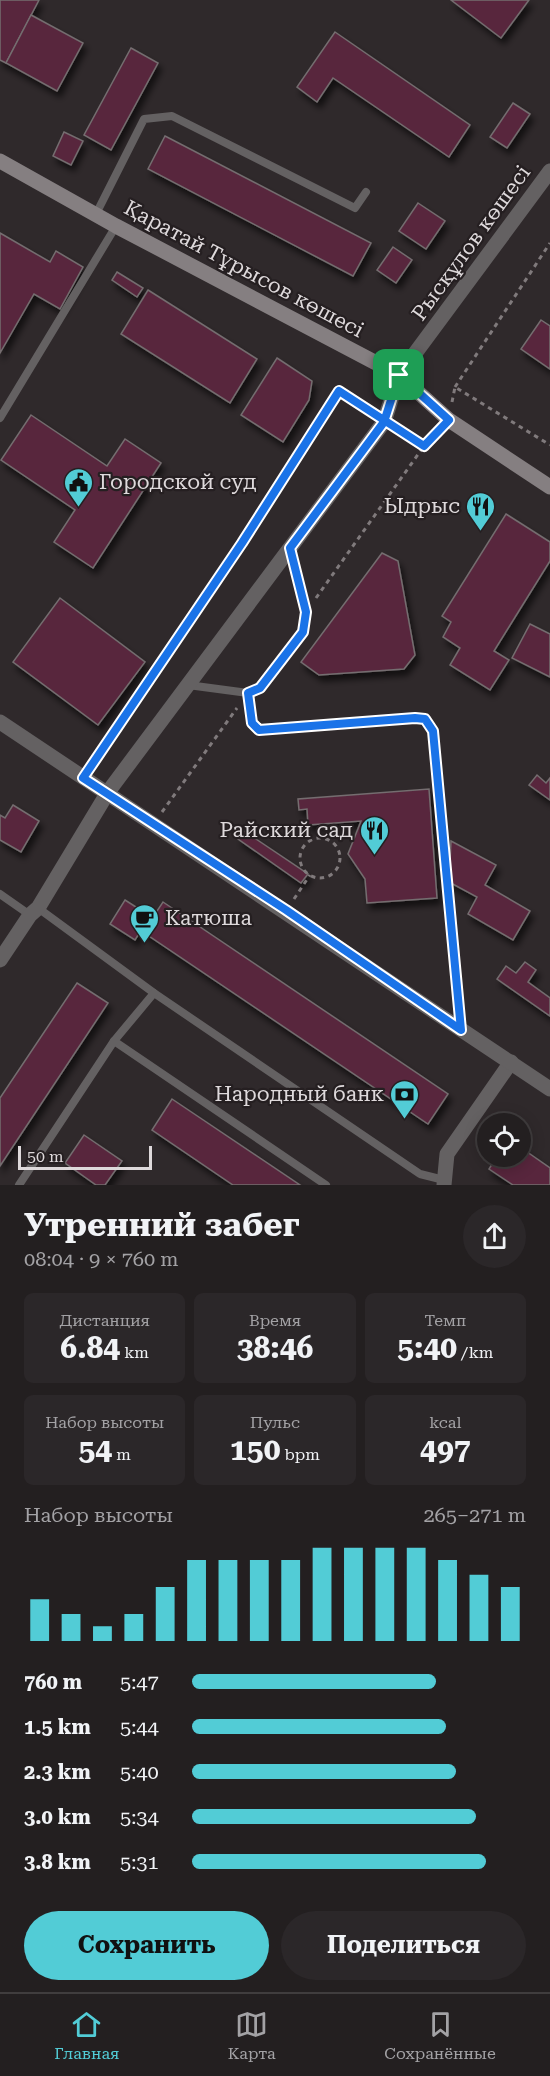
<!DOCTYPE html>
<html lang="ru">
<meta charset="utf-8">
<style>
:root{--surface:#231f20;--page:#2b2729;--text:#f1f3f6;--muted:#a3a2a5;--line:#403d3e;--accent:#52ccd6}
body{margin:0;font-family:"Roboto Serif",serif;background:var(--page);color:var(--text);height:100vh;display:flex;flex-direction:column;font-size:22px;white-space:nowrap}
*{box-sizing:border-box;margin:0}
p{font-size:20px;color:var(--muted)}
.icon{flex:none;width:33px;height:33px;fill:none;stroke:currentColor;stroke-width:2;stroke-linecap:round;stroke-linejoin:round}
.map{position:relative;height:1185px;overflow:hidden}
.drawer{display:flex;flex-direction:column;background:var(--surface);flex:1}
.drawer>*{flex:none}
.fabs{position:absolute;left:477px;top:1113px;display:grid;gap:12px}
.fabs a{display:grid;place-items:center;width:54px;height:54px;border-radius:50%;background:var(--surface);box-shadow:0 3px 15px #0003,0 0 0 2px var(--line);font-size:30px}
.scale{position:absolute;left:18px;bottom:15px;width:134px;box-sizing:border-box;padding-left:6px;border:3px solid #ded9db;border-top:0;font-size:16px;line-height:21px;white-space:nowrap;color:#ded9db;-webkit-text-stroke:4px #251f21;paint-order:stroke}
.pin{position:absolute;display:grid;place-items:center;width:51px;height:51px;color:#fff;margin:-26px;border-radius:12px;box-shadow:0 3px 9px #0006}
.round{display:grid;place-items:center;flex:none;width:63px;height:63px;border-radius:32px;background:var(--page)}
.overview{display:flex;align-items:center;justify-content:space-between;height:102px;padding:0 24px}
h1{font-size:33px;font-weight:700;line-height:45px}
.metrics{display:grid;grid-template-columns:repeat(3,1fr);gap:9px;height:102px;padding:6px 24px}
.metrics div{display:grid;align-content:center;border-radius:9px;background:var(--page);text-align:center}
.metrics b{font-size:30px;font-weight:700}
.metrics small{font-size:16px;font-weight:400}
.metrics p{font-size:16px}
.chart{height:168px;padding:12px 24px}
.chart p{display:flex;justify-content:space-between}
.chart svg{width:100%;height:108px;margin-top:6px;stroke:var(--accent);stroke-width:6}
.action{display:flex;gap:12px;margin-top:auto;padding:12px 24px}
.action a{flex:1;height:69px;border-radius:36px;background:var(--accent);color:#111;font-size:24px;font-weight:700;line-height:69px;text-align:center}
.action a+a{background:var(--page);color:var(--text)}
ul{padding:0 24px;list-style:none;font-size:20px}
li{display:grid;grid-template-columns:96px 72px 1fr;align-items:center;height:45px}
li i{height:15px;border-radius:8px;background:var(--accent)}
.tab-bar{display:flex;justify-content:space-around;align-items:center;height:84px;border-top:2px solid var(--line);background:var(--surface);font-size:16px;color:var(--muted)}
.tab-bar a{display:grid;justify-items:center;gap:3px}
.tab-bar .on{color:var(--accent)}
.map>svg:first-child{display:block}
.building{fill:#58283e;stroke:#746d6f;stroke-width:1.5;filter:url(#shadow)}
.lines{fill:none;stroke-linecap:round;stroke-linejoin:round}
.path{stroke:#807a7c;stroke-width:3;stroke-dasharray:4.5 4.5;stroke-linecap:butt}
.service{stroke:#646162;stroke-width:8}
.minor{stroke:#646162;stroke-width:15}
.tertiary{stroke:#646162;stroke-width:15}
.secondary{stroke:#857f81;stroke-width:15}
.route-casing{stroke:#fff;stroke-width:12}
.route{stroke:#1a73e8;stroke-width:8}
.labels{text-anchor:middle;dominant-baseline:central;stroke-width:4.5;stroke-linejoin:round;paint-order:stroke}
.street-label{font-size:21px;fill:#ded9db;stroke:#251f21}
.poi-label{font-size:21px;fill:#ded9db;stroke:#251f21;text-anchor:end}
</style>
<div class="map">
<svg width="550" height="1185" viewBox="0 0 550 1185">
<defs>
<filter id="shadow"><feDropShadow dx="3.5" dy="6" stdDeviation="3" flood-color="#0009"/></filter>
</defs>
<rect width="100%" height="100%" fill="#2f292b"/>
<g class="building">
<polygon points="0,0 39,0 6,63 0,60"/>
<polygon points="451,0 529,0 501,38"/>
<polygon points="31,15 83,43 57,91 6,63"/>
<polygon points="335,32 470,125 449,157 333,78 317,102 297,87"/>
<polygon points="131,48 158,63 111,150 84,135"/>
<polygon points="513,103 530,114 507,148 490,137"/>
<polygon points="64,132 83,141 71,165 53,156"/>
<polygon points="165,136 371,243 353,276 148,169"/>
<polygon points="418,203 445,221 426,249 399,231"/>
<polygon points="0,233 50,262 56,251 83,267 60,309 34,294 0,353"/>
<polygon points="393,247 412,260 396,283 377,270"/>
<polygon points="117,272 143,288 137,297 112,280"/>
<polygon points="148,290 257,359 230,403 121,334"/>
<polygon points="541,320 550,326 550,369 521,349"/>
<polygon points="277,358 312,381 309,400 283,442 241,415"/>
<polygon points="31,415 107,466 125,439 161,463 93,568 54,542 75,510 1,460"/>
<polygon points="506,514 550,542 550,561 494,651 509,660 490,690 450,665 460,648 443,637 451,622 442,616"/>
<polygon points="382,553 398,561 415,655 404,669 319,675 301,662"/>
<polygon points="60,598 145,662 98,725 13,662"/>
<polygon points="530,624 550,634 550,677 512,658"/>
<polygon points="537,775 546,783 550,778 550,800 529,785"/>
<polygon points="429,789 437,898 367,903 365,879 348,854 361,821 308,825 307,809 299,810 298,799"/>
<polygon points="13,805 39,821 21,852 0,840 0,815 5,818"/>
<polygon points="244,831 308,874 301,883 238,839"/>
<polygon points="451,841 496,865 485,885 530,911 513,940 468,914 477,897 449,882"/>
<polygon points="125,900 150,916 135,940 110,924"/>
<polygon points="163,902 448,1094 428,1124 143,932"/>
<polygon points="525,962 536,970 528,982 550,998 550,1016 497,979 506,966 516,973"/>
<polygon points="77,983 108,1003 0,1166 0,1098"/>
<polygon points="172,1099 300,1185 233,1185 152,1130"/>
<polygon points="84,1135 122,1161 105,1185 96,1185 65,1163"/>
<polygon points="520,1147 550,1168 550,1185 513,1185 489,1169 497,1156 520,1156"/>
</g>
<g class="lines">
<g class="path">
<polyline points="455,387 550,243"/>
<polyline points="452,402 455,387 550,445"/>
<polyline points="397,430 424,446"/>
<polyline points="316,598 424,446 438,431"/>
<polyline points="91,766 242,543 339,391 371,414"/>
<polyline points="162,812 237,708"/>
<circle cx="320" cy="858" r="20"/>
<polyline points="294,899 310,875"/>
</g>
<g class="service">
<polyline points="96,214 144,119 172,116 355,208 366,192"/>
<polyline points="0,418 116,226"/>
<polyline points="188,685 248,693 260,688 303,632 306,612 291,548"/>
<polyline points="248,693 252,723 259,730 415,718 425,719 433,731 461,1028"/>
<polyline points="0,894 30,915"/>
<polyline points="38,908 154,993 420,1174 444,1180"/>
<polyline points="114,1041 326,1185"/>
<polyline points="19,1185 114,1041 154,993"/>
</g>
<polyline class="minor" points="444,1185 447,1154 511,1062"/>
<g class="tertiary">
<polyline points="0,722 550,1089"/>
<polyline points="0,960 30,915 38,908 108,792 384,422 399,375 550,171"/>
</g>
<polyline class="secondary" points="0,161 116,226 399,375 449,420 550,487"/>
</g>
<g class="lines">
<defs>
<polyline id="route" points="399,375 384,422 290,548 306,612 303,632 260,688 248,693 252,723 259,730 415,718 425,719 433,731 461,1030 286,910 83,778 242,543 339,391 424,446 449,420 399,375"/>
</defs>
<use href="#route" class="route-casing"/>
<use href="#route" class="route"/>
</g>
<defs>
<symbol id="civic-pin" viewBox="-11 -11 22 30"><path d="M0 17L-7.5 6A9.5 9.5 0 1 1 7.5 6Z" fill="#52ccd6" stroke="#251f21"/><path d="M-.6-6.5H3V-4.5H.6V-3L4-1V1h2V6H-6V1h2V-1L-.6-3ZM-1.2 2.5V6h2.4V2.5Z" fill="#111"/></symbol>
<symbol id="restaurant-pin" viewBox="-11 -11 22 30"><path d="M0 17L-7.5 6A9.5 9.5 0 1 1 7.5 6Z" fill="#52ccd6" stroke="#251f21"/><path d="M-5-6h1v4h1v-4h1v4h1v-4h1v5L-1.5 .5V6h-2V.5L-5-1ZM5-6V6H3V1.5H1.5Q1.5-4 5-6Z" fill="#111"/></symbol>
<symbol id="cafe-pin" viewBox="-11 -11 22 30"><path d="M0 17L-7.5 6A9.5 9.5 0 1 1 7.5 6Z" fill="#52ccd6" stroke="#251f21"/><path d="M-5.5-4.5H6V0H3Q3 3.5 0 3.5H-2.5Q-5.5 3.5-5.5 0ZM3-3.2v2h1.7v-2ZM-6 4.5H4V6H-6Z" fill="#111"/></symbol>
<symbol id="bank-pin" viewBox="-11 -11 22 30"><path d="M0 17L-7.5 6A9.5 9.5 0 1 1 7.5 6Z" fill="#52ccd6" stroke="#251f21"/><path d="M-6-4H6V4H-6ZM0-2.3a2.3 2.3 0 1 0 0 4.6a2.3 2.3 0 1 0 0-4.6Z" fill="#111"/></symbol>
</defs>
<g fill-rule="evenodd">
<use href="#civic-pin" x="62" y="466" width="33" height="45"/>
<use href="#restaurant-pin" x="464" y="490" width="33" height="45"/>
<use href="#restaurant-pin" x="358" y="814" width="33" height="45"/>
<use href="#cafe-pin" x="128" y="902" width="33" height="45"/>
<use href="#bank-pin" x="388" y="1078" width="33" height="45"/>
</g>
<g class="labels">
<g class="street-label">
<text transform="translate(471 243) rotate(-54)">Рысқұлов көшесі</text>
<text transform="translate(244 269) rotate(28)">Қаратай Тұрысов көшесі</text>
</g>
<g class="poi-label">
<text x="99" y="482" text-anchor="start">Городской суд</text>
<text x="460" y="506">Ыдрыс</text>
<text x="353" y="830">Райский сад</text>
<text x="165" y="918" text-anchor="start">Катюша</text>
<text x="384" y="1094">Народный банк</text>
</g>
</g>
</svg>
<div class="fabs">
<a><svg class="icon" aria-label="locate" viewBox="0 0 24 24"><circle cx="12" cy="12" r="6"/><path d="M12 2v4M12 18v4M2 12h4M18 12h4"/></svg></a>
</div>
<div class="scale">50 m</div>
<div class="pin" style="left:399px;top:375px;background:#1e9e55"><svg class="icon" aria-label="arrive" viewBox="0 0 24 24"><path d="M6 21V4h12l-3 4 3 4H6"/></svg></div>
</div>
<section class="drawer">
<div class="overview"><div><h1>Утренний забег</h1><p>08:04 · 9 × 760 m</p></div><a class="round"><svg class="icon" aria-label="share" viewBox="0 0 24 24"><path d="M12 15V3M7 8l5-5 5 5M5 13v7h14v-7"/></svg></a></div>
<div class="metrics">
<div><p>Дистанция</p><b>6.84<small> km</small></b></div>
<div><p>Время</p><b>38:46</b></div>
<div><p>Темп</p><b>5:40<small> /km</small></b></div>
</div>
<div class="metrics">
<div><p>Набор высоты</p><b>54<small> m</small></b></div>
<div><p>Пульс</p><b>150<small> bpm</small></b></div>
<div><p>kcal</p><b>497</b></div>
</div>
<div class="chart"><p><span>Набор высоты</span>265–271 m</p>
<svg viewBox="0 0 160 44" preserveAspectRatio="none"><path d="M5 44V27M15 44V33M25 44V38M35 44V33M45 44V22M55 44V11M65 44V11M75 44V11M85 44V11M95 44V6M105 44V6M115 44V6M125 44V6M135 44V11M145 44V17M155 44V22"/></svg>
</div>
<ul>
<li><b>760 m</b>5:47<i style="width:73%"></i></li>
<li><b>1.5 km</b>5:44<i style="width:76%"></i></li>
<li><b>2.3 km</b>5:40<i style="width:79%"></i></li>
<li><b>3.0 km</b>5:34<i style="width:85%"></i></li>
<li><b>3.8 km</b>5:31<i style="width:88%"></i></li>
</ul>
<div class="action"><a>Сохранить</a><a>Поделиться</a></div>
</section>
<nav class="tab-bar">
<a class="on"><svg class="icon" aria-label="home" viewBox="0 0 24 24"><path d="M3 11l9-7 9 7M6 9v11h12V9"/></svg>Главная</a>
<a><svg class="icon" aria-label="map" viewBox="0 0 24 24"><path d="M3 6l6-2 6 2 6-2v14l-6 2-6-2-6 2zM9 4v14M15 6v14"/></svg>Карта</a>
<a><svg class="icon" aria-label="saved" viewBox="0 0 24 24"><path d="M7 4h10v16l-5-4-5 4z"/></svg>Сохранённые</a>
</nav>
